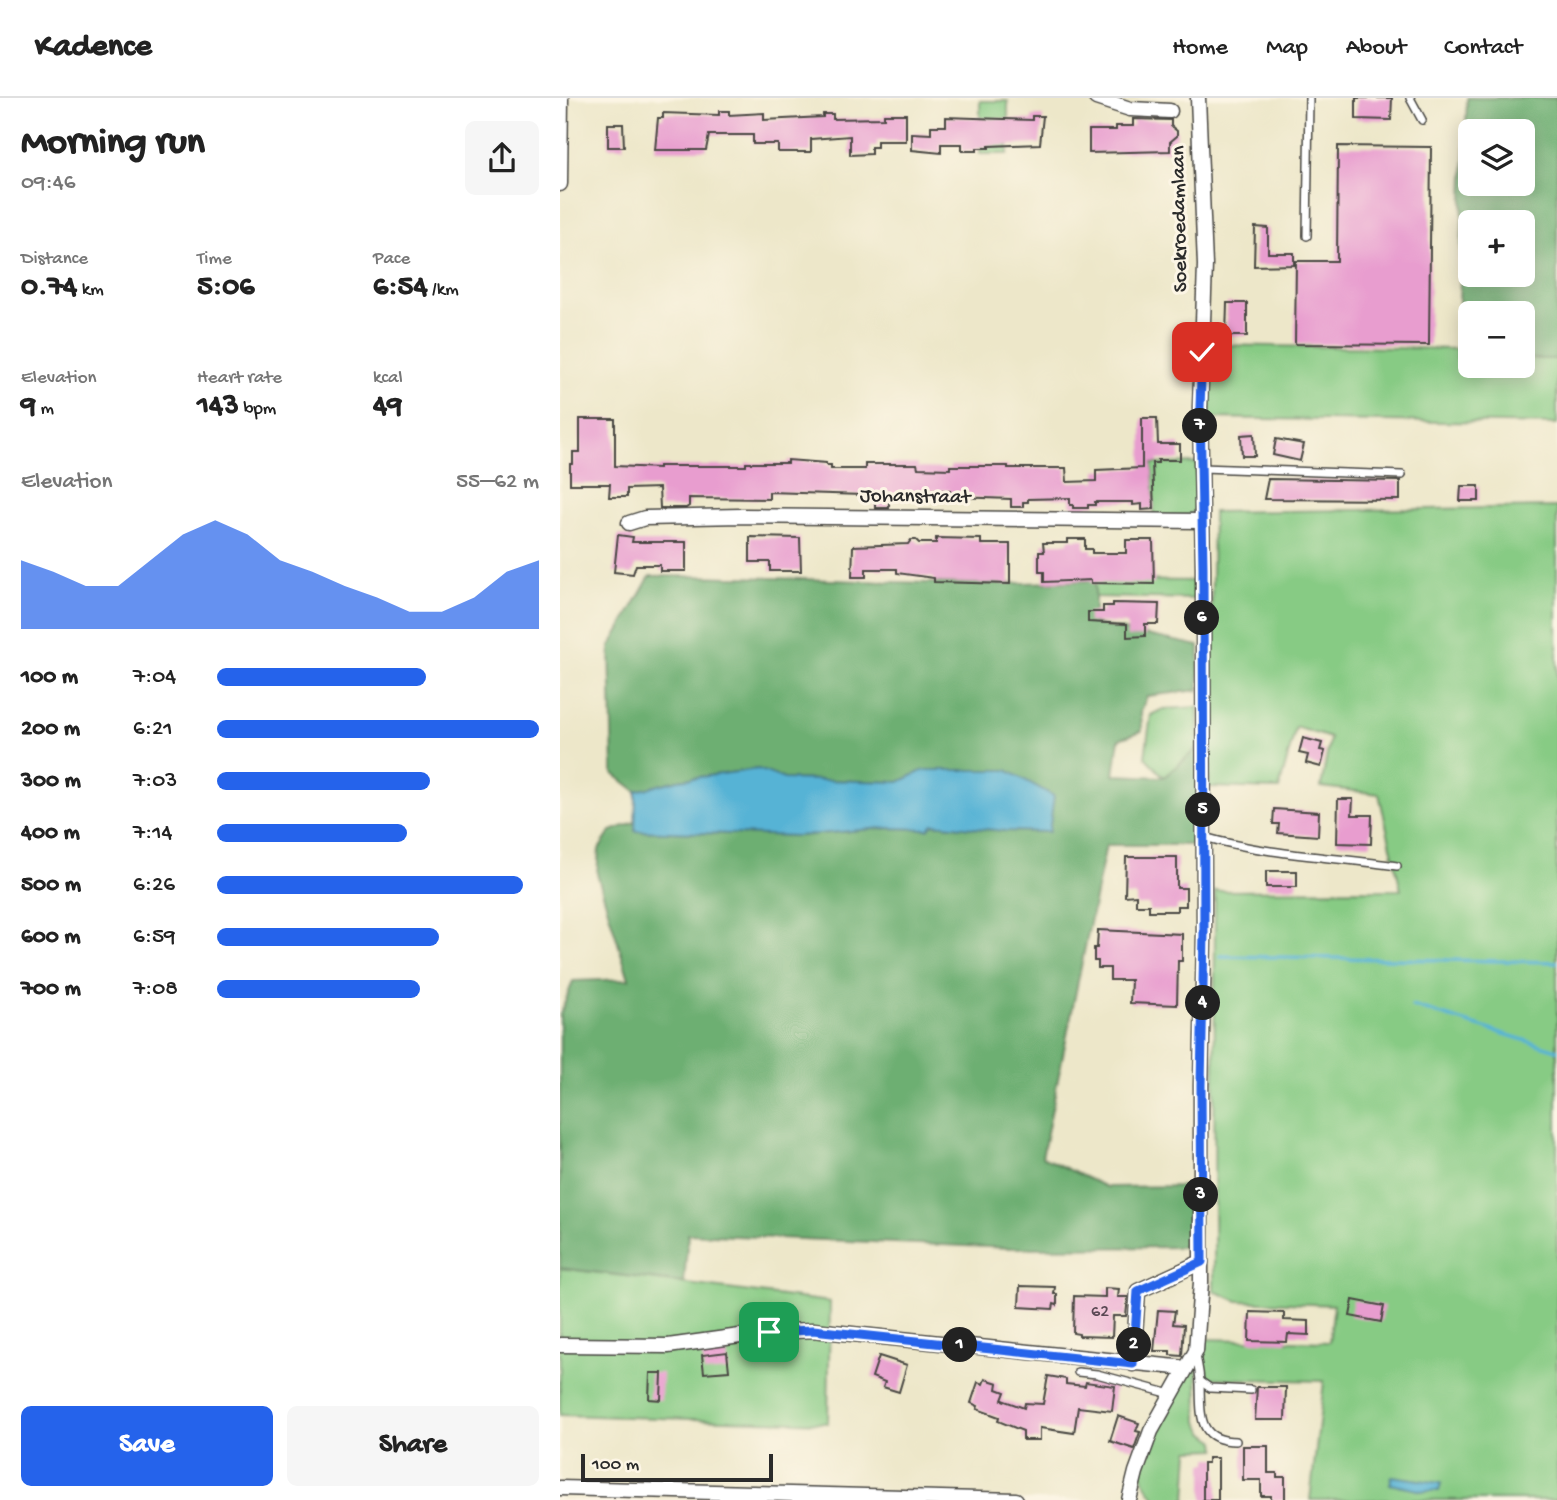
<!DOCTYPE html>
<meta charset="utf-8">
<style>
:root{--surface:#fff;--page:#f6f6f6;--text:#222;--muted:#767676;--line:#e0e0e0;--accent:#2563eb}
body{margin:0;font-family:"Gochi Hand",sans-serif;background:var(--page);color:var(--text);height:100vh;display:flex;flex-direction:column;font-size:26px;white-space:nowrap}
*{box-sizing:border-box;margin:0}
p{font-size:23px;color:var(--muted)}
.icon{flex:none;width:38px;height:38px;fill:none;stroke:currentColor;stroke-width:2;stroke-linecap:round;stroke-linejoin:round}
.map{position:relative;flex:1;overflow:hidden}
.drawer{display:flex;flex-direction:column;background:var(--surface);width:560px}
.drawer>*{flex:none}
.buttons{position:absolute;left:898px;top:21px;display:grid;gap:14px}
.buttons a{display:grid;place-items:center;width:77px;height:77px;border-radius:10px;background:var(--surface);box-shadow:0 4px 18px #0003;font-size:35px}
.scale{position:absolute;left:21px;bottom:18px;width:192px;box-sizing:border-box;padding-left:7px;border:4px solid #2b2b2b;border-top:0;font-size:19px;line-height:24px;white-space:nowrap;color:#2b2b2b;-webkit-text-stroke:5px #fcf5e5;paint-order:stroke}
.pin{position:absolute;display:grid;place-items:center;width:60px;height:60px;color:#fff;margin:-30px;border-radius:14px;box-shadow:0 4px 10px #0006}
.km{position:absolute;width:35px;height:35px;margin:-18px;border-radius:50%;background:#222;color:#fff;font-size:19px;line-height:35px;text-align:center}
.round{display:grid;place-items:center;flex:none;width:74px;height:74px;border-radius:10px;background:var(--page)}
.headline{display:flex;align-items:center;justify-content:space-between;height:119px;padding:0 21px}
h1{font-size:38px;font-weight:800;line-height:52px}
.figures{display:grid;grid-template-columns:repeat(3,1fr);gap:10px;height:119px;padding:7px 21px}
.figures div{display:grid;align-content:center}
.figures b{font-size:30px;font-weight:800}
.figures small{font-size:19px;font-weight:400}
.figures p{font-size:19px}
.chart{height:196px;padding:14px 21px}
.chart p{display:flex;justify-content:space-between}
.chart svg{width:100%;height:126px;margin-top:7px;fill:var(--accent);opacity:.7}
.cta{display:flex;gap:14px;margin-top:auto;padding:14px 21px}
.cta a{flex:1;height:80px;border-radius:10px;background:var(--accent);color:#fff;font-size:28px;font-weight:800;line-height:80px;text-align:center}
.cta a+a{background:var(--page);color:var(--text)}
ul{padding:0 21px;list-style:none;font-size:23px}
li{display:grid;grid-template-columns:112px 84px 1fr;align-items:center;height:52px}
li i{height:18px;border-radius:9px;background:var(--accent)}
header{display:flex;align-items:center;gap:42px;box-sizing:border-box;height:98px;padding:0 35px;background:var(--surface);border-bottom:2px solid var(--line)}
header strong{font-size:33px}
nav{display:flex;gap:38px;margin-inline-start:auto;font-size:24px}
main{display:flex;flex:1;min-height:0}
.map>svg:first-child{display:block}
.green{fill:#87cb84;stroke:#597b58;stroke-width:2}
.forest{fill:#6daf72;stroke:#4c6d4e;stroke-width:2;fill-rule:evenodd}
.water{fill:#57b3d5;stroke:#416f80;stroke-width:2}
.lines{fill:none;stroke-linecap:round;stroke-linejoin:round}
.stream{stroke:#57b3d5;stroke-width:3.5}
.building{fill:#e89dcf}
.lane-casing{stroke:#484743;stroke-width:10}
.street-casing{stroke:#484743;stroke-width:17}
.lane{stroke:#fff;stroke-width:7}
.street{stroke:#fff;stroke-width:14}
.route-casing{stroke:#fff;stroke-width:14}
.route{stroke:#2563eb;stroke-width:9}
.labels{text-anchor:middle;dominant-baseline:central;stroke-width:6;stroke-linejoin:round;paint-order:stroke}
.number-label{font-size:18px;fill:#5a4854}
.street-label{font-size:21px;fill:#2b2b2b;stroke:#fcf5e5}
</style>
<header>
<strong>Kadence</strong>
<nav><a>Home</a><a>Map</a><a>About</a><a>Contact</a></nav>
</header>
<main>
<section class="drawer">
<div class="headline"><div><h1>Morning run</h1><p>09:46</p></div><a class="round"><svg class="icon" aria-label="share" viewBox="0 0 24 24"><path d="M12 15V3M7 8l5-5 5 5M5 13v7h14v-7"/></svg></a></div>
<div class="figures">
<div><p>Distance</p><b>0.74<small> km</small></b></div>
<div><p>Time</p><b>5:06</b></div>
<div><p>Pace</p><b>6:54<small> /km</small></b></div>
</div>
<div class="figures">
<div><p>Elevation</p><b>9<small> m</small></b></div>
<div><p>Heart rate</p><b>143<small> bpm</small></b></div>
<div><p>kcal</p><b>49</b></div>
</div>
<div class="chart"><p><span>Elevation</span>55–62 m</p>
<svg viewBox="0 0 160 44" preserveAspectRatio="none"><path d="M0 44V20L10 24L20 29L30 29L40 20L50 11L60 6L70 11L80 20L90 24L100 29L110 33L120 38L130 38L140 33L150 24L160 20V44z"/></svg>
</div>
<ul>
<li><b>100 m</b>7:04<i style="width:65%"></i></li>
<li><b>200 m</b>6:21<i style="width:100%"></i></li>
<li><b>300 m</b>7:03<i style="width:66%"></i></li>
<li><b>400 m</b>7:14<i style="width:59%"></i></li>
<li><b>500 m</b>6:26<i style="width:95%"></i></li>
<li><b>600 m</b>6:59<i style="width:69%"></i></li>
<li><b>700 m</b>7:08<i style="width:63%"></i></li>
</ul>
<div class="cta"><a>Save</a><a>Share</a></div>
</section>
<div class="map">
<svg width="997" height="1402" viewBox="0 0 997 1402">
<rect width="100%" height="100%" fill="#fcf5e5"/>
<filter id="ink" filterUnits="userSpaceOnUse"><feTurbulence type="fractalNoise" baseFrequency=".0143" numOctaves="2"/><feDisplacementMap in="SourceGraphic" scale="14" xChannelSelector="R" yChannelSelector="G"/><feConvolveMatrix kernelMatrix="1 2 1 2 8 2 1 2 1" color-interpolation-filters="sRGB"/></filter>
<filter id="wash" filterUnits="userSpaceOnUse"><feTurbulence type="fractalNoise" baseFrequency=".00686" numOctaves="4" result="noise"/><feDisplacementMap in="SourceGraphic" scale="28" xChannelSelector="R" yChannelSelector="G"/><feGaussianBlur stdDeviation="1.57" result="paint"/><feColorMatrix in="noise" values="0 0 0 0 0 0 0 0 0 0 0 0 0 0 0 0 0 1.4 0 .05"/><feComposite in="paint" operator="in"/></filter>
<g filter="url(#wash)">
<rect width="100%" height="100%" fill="#ede7c9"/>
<g class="green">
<rect x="420" y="3" width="28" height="53"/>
<polygon points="649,247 898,251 898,260 910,260 910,268 962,268 963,261 997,261 997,326 648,320"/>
<polygon points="638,365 635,412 628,418 594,419 592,366"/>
<polygon points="997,409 997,1402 750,1402 764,1283 644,1280 645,1241 769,1244 774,1207 678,1203 654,1193 655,793 841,792 819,696 761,689 770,640 736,629 719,691 649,689 653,414"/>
<polygon points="535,482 639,483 639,501 534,499"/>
<polygon points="638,609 638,650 604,679 585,659 591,617 603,611"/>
<polygon points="0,1170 270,1204 268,1325 0,1317"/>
<path d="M 637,1257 L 638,1324 L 644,1334 L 656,1343 L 657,1351 L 629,1352 L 626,1402 L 598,1402 C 593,1397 585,1387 583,1380 C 575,1358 625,1280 637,1257 Z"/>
</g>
<g class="forest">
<path d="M 907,0 L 997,0 L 997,261 L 963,261 L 962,215 L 910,215 L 910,260 L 897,260 ZM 962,33 L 962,86 L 910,86 L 910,33 ZM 962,124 L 962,177 L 910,177 L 910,124 Z"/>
<path d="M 90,478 C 238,477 387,492 535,482 L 535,526 L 639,548 L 639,592 L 587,598 L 581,614 L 582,633 L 559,641 L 554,677 L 604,679 L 638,650 L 639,747 L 546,747 L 482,1059 L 546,1089 L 637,1088 L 637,1149 L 451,1150 L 128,1136 L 124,1185 L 0,1170 L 0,917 L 13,883 L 69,881 L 37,776 L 39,751 L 51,733 L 75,724 L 76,733 L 238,738 L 322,730 L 368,731 L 372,726 L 445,733 L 489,734 L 365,672 L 339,684 L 224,681 L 198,671 L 118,682 L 76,693 L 53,675 L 50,549 Z"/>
</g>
<g class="water">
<polygon points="198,671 224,681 339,684 364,672 447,672 494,698 489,734 445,733 373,726 368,731 322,730 238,738 75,733 76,693 118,682"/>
<polygon points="832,1378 881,1385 879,1393 862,1393 830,1386"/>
</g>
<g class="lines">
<g class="stream">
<polyline points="660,858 997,864"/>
<polyline points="852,908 997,952"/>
</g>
</g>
<g id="blocks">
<g class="building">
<polygon points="796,0 832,0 831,22 796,21"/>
<polygon points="159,13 169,13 169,17 204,15 204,22 263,19 263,16 273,16 273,21 324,20 324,16 346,16 346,43 317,43 317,49 311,49 311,56 290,57 290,38 251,41 251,54 218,54 218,46 193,46 193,37 149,37 146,52 95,52 98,20 103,20 103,15 159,17"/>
<polygon points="472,18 483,18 480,46 429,48 429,50 417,50 417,53 402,53 402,46 381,46 381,55 352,52 352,35 371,36 371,28 386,28 386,19 472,22"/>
<polygon points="573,21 611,22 611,28 617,33 617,38 610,44 610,53 529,55 529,32 556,32 556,28 573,28"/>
<polygon points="48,26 63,26 64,49 48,49"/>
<polygon points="778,48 871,49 869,247 735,246 736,163 777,163"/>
<polygon points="695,129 708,130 708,155 734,155 734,167 694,168"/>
<polygon points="667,205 687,205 687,238 666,238"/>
<polygon points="582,320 597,320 598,346 620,346 620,362 598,362 598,365 592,365 594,411 582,412 582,406 573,407 573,404 535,404 535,407 528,407 528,410 513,410 513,407 510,407 510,400 468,401 468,404 463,404 463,409 451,409 451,401 397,399 397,395 390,395 390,392 358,393 358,401 329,402 329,410 315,410 315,401 303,401 303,397 209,394 209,401 129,400 129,408 126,410 100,410 99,390 67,391 67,399 49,399 50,386 10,386 10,366 13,366 13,354 20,354 20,321 55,321 55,368 99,370 99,368 186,368 186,365 228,365 228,362 266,365 266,367 271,367 271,371 305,371 305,366 357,366 358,370 390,371 390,368 448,368 448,370 506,370 507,384 536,383 536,372 582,370"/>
<polygon points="694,336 695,358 682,358 681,337"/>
<polygon points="716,341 744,346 740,363 713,357"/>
<polygon points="708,381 840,383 840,402 704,401"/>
<polygon points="901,388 919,388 919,403 900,403"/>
<polygon points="58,437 73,439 72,444 126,444 126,473 100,473 100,467 76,467 73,476 54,474"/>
<polygon points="190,439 240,440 241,473 210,473 210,464 190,464"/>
<polygon points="376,440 421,441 421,446 450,446 450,486 374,484 374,480 337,475 337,471 306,471 306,479 292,479 293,448 348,446 351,442 356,442 359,445 376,445"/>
<polygon points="508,441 525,441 525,451 532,451 532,455 566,455 566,442 593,442 594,486 531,485 531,482 484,484 484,474 479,474 479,454 484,454 483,445 508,445"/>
<polygon points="553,505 599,506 598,526 585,526 585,538 567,539 567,526 528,524 528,514 543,514 543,508 553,508"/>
<polygon points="743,640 762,645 760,652 765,653 761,669 746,665 748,657 739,655"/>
<polygon points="778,701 793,701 792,717 812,717 811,746 777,745"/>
<polygon points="714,711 759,714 758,738 718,735 719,726 713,726"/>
<polygon points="566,759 617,759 617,790 626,790 626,808 617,808 617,813 589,813 589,807 576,807 576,797 565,798"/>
<rect x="706" y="773" width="31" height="16"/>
<polygon points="538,832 622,836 622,863 618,863 617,907 570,905 571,882 550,882 550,870 538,870 538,863 534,863 534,850 537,850"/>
<polygon points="460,1188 495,1189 494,1196 497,1196 497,1207 494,1206 493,1211 459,1209"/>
<polygon points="545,1190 559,1191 558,1199 568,1199 566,1218 553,1218 552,1239 519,1238 519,1236 513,1235 514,1198 545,1199"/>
<polygon points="793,1202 824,1208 821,1224 790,1218"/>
<polygon points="598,1212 615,1213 613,1226 624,1227 622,1258 610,1257 610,1253 594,1253"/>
<polygon points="690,1214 724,1215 724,1222 749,1223 749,1237 728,1236 727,1244 689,1243"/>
<polygon points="167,1254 169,1273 144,1275 142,1257"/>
<polygon points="319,1258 347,1267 339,1294 323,1289 325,1284 312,1279"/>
<polygon points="90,1275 102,1275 101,1302 89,1301"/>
<polygon points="488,1278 506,1281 506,1286 525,1288 526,1284 555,1288 552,1313 518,1309 514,1335 480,1330 480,1342 463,1342 463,1333 438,1323 439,1319 417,1311 418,1308 411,1305 418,1284 423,1286 425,1281 438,1285 437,1291 445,1294 442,1302 464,1310 465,1305 483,1306"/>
<polygon points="697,1289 726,1289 725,1322 695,1322"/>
<polygon points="558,1318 579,1325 576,1333 580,1334 574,1351 550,1343"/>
<polygon points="683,1348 708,1348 708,1375 717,1375 717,1379 725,1379 725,1402 711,1402 711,1398 701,1398 701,1382 683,1382"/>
<polygon points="648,1360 658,1360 658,1402 643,1402 643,1365 648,1365"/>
</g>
</g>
</g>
<g filter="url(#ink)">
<use href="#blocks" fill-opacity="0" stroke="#484743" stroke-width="2"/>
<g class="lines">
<defs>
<g id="lane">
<polyline points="850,0 862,22"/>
<polyline points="747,138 749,0"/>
<polyline points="642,370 842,377"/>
<path d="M 644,739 C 707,757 773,759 837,768"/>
<path d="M 636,1258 C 638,1267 640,1277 640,1286 C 641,1316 637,1343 676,1343"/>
<polyline points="518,1274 537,1276 611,1296"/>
<polyline points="640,1283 650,1290 691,1292"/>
</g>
<g id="street">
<polyline points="536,0 570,11 610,13"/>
<polyline points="0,86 1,0"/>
<polyline points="69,425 85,420 181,418 641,423"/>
<polyline points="0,1247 108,1248 209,1234 253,1232 626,1270"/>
<polyline points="573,1266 578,1193 641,1164"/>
<polyline points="0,1390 456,1402"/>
<polyline points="569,1402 576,1374 591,1333 636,1253 641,1184 641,987 644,837 643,469 640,309 645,167 638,0"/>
</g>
</defs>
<use href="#lane" class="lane-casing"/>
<use href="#street" class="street-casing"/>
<use href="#lane" class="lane"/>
<use href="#street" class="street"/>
</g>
</g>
<g class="lines" filter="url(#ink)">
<defs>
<polyline id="route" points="209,1234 253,1232 573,1266 578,1193 642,1164 641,987 644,836 643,469 640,309 642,254"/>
</defs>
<use href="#route" class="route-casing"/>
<use href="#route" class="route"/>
</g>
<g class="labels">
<g class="number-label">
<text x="540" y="1214">62</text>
</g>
<g class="street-label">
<text transform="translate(621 121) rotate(-91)">Soekroedamlaan</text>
<text transform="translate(355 400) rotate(1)">Johanstraat</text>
</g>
</g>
</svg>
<div class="buttons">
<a><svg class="icon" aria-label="layers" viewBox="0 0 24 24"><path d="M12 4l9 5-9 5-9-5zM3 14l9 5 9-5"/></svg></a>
<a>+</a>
<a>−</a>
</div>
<div class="scale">100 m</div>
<div class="pin" style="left:209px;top:1234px;background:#1e9e55"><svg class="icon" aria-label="arrive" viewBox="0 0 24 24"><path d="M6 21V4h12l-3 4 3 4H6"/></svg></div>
<div class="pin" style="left:642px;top:254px;background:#d93025"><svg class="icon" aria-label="check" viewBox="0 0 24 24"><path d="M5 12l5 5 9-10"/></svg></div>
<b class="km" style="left:400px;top:1247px">1</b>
<b class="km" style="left:574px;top:1247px">2</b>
<b class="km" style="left:641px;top:1097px">3</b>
<b class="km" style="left:643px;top:905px">4</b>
<b class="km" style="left:643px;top:712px">5</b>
<b class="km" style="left:642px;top:520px">6</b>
<b class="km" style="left:640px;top:328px">7</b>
</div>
</main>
